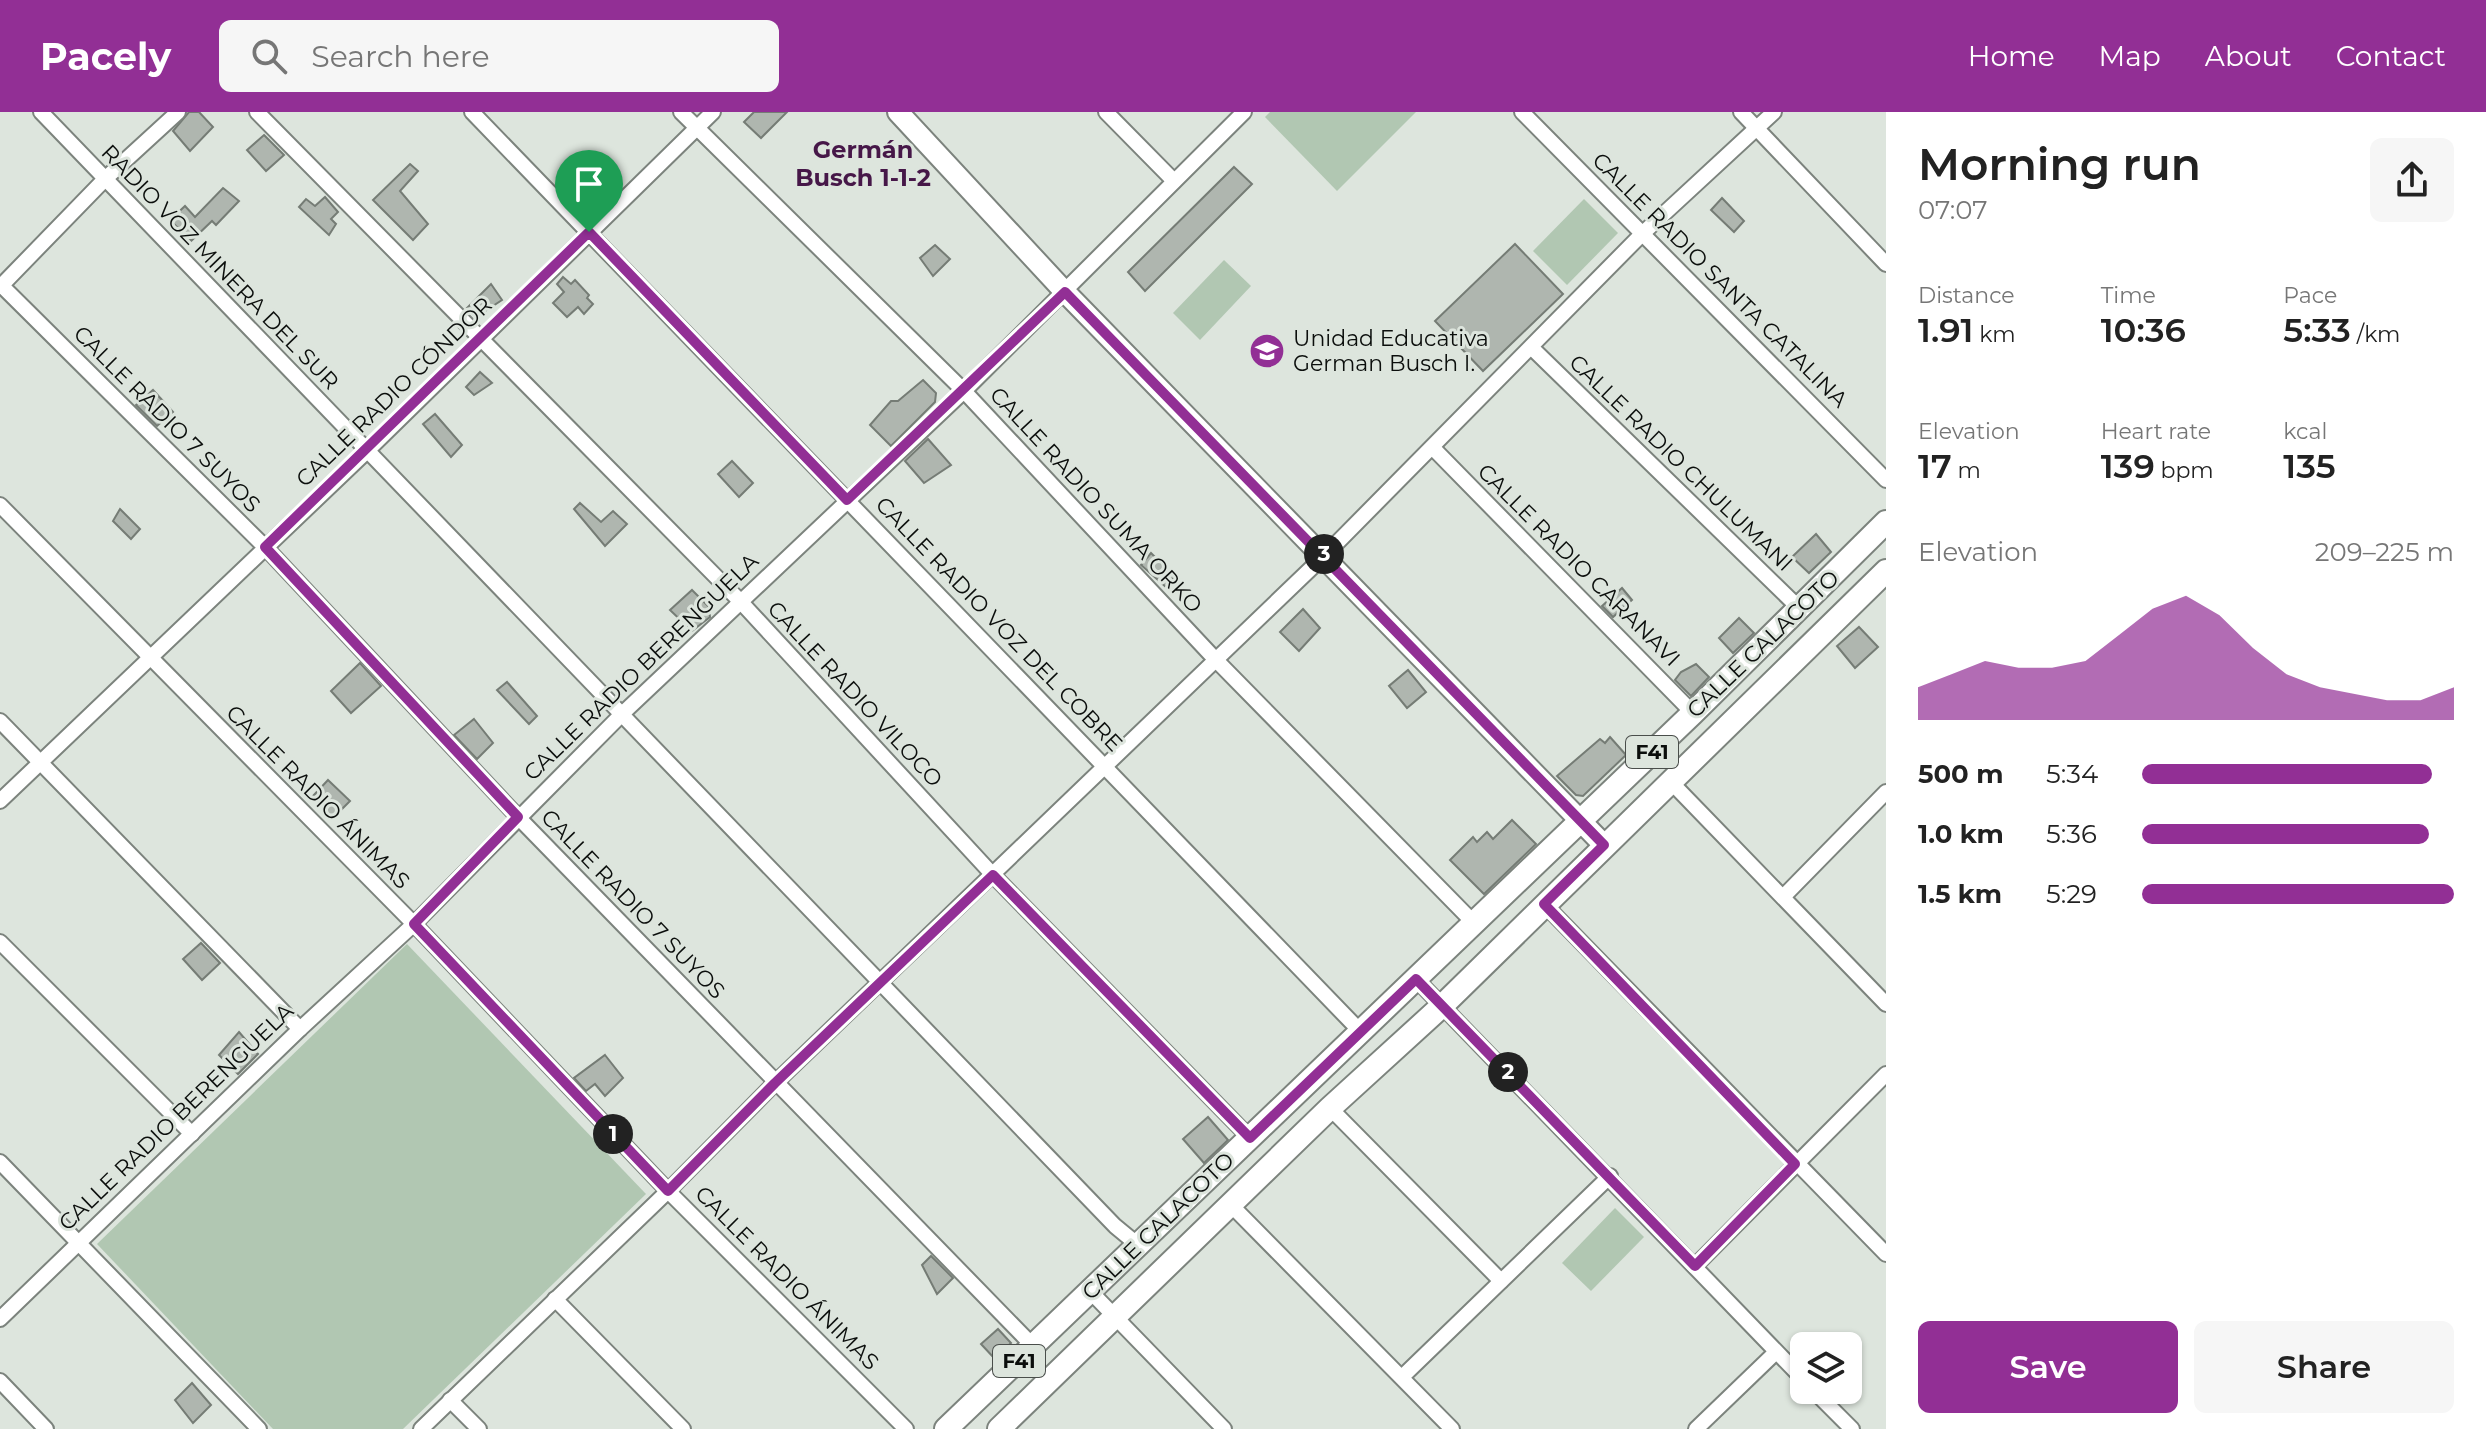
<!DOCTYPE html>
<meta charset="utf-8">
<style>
:root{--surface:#fff;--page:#f6f6f6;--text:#222;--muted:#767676;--accent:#922f95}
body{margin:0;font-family:Montserrat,sans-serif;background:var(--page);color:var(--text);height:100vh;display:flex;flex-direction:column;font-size:30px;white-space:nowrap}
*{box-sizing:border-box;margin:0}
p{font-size:26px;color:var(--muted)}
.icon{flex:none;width:44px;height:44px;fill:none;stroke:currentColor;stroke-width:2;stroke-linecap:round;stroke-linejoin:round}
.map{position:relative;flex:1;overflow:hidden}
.details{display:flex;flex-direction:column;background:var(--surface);width:600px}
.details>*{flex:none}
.tools{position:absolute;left:1790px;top:1220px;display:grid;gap:16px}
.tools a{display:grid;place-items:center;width:72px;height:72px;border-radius:12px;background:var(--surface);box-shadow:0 2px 6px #0004;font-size:40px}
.pin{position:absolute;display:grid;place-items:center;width:68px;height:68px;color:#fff;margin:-82px -34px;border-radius:50% 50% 50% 0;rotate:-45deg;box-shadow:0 0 8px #0007}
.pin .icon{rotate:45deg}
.km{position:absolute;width:40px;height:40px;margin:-20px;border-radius:50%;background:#222;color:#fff;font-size:22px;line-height:40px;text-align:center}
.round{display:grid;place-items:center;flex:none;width:84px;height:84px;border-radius:12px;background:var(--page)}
.overview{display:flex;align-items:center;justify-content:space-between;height:136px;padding:0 32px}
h1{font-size:44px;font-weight:600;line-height:60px}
.stats{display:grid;grid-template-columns:repeat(3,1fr);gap:12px;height:136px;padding:8px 32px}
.stats div{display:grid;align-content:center}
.stats b{font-size:34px;font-weight:600}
.stats small{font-size:22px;font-weight:400}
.stats p{font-size:22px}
.chart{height:224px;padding:16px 32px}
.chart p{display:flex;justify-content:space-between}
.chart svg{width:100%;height:144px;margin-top:8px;fill:var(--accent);opacity:.7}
.action{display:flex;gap:16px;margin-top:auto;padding:16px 32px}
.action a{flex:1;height:92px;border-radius:12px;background:var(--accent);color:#fff;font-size:32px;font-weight:600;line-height:92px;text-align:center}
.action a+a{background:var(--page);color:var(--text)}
ul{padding:0 32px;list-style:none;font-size:26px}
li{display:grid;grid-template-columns:128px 96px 1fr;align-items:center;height:60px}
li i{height:20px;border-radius:10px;background:var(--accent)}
header{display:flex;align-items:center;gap:48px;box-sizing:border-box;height:112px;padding:0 40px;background:var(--accent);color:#fff}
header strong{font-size:38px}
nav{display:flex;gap:44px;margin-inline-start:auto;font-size:28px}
.search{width:560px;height:72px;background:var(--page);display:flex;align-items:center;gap:20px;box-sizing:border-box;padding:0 28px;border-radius:12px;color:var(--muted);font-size:30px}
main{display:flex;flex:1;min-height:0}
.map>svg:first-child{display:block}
.green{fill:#b1c7b2}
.building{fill:#afb6af;stroke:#757c75;stroke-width:2}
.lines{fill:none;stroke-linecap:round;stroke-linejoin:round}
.street-casing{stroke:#7c837d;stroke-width:18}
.secondary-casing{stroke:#7c837d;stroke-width:24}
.primary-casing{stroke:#7c837d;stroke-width:26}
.street{stroke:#fff;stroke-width:14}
.secondary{stroke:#fff;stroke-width:20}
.primary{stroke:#fff;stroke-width:22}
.route-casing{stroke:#fff;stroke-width:16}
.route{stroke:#922f95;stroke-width:10}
.labels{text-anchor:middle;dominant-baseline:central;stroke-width:6;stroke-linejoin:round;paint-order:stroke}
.shield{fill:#dde5dd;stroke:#4a4e4b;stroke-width:2}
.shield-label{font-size:20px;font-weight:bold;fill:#0b0e0c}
.street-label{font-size:22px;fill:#0b0e0c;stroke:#dde5dd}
.poi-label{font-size:22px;fill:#0b0e0c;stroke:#dde5dd;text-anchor:start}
.neighbourhood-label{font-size:24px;font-weight:bold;fill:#461748;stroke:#dde5dd}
</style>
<header>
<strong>Pacely</strong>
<div class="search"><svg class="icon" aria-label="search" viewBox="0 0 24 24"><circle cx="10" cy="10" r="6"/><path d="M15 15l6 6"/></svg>Search here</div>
<nav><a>Home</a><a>Map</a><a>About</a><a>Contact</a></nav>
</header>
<main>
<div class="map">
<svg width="1886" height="1317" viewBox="0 0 1886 1317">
<rect width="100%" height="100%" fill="#dde5dd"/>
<g class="green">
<polygon points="1270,0 1416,0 1337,79 1265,5"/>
<polygon points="1584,87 1618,121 1567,173 1533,139"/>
<polygon points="1224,148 1251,174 1200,228 1173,201"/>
<polygon points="407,832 646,1082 403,1317 273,1317 97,1132"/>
<polygon points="1615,1096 1644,1125 1591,1179 1562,1151"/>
</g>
<g class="building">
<polygon points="189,0 199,0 213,15 190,39 173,19"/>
<polygon points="754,0 787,0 761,26 744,10"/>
<polygon points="264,23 284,43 266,59 247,38"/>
<polygon points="410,52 418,59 400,79 428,112 413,128 373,88"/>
<polygon points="1234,55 1252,72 1145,179 1128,160"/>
<polygon points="223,76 239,89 216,113 212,109 191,129 170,108 185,94 195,105"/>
<polygon points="325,85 338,100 331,107 336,112 329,123 299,95 306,87 315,94"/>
<polygon points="1722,86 1744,109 1734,120 1711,98"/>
<polygon points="1515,132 1563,182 1483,259 1435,209"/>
<polygon points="935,133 950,147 933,164 920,146"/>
<polygon points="563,165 571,172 575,168 589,183 587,186 593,192 584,202 578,195 567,205 553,191 564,180 557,172"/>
<polygon points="491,172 502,188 476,205 467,196"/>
<polygon points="480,260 492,271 474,283 466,275"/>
<polygon points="923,268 936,281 935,290 891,334 870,313 891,289 898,289"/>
<polygon points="153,278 173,300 157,314 136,293"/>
<polygon points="435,302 462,333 451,345 423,312"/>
<polygon points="928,327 951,353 924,371 905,349"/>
<polygon points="732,349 753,371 739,385 718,362"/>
<polygon points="580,391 601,410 613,399 627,412 605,434 574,397"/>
<polygon points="120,397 140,417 131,427 113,409"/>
<polygon points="1816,422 1831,440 1809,461 1792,445"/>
<polygon points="1151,441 1175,465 1166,475 1141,453"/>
<polygon points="1622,476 1632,488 1613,505 1602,494"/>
<polygon points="692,478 709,495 710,505 692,519 670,498"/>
<polygon points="1303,497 1320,516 1299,539 1280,520"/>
<polygon points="1739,506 1754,521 1733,541 1719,526"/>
<polygon points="1859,515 1878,535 1855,556 1837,534"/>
<polygon points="360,551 381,574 351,601 331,579"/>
<polygon points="1696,552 1709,565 1691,584 1675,568 1681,560"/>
<polygon points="1408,558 1426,580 1407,596 1389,574"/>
<polygon points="507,570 537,604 529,612 497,578"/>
<polygon points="474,607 493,631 477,647 454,623"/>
<polygon points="1610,625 1626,643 1583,684 1576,683 1557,664 1600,627 1605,631"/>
<polygon points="328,668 350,689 333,706 312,685"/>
<polygon points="1512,708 1536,732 1484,782 1450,748 1473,725 1477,730 1487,720 1493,727"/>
<polygon points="201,831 220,851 202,868 183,847"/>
<polygon points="239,920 258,942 238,962 219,943"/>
<polygon points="605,943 623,966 605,984 595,972 586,979 574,966"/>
<polygon points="1208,1005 1228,1028 1204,1051 1183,1027"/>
<polygon points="931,1144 953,1166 937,1182 922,1153"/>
<polygon points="998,1217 1011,1231 995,1247 981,1232"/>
<polygon points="192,1271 211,1293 193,1311 175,1288"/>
</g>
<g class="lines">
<defs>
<g id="street">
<polyline points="41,0 1115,1114 1138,1133"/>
<polyline points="257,0 740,489 993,763 1250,1026"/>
<polyline points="472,0 1359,918"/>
<polyline points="681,0 964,279 1214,546 1474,811"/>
<polyline points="1106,0 1174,69"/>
<polyline points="1522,0 1886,368"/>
<polyline points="1741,0 1886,152"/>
<polyline points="0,172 265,435 518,705 1034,1235"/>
<polyline points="0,175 106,66 178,0"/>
<polyline points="1532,236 1800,497"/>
<polyline points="1433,336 1693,601"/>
<polyline points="0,393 414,812 668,1079 906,1317"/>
<polyline points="0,609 300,917"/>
<polyline points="1670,669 1886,892"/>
<polyline points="0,689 366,340 713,0"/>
<polyline points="1783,785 1886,680"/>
<polyline points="1544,792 1886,1142"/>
<polyline points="0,830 192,1022"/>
<polyline points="1416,867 1804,1268"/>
<polyline points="1330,996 1501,1169"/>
<polyline points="0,1050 259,1317"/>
<polyline points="1230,1092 1452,1317"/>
<polyline points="1695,1154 1886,962"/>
<polyline points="1090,1179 1224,1317"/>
<polyline points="555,1187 683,1317"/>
<polyline points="0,1207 300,917 414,812 622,602 964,279 1244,0"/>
<polyline points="1402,1265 1610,1064"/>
<polyline points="0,1269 46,1317"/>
<polyline points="1813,1278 1852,1317"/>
<polyline points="450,1288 479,1317"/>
<polyline points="421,1317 668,1079 775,971 1325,443 1642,122 1774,0"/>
<polyline points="1696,1317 1776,1240"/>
</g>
<polyline id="secondary" points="898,0 1065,180 1604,733"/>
<g id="primary">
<polyline points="946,1317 1693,601 1886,410"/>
<polyline points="999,1317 1330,996 1443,893 1886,459"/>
</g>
</defs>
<use href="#street" class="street-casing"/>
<use href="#secondary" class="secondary-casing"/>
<use href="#primary" class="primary-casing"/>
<use href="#street" class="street"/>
<use href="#secondary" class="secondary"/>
<use href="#primary" class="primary"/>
</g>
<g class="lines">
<defs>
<polygon id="route" points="589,120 847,388 1065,180 1604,733 1544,792 1795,1052 1695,1154 1416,867 1250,1026 993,763 775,971 668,1079 414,812 518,705 265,435"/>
</defs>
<use href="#route" class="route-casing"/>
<use href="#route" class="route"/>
</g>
<defs>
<symbol id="school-disc" viewBox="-11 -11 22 22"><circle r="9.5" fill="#922f95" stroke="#dde5dd"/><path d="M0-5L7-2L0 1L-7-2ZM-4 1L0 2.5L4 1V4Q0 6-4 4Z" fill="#fff"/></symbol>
</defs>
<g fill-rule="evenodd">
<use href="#school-disc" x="1247" y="219" width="40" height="40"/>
</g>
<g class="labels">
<g class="shield">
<rect x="1626" y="624" width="52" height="32" rx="6"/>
<rect x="993" y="1233" width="52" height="32" rx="6"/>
</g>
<g class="shield-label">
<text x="1652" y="640">F41</text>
<text x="1019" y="1249">F41</text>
</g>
<g class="street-label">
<text transform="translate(220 155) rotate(46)">RADIO VOZ MINERA DEL SUR</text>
<text transform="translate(1720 168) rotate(45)">CALLE RADIO SANTA CATALINA</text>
<text transform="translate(394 280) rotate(-44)">CALLE RADIO CÓNDOR</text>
<text transform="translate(167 307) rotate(45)">CALLE RADIO 7 SUYOS</text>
<text transform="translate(1681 351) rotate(44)">CALLE RADIO CHULUMANI</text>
<text transform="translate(1096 388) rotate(47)">CALLE RADIO SUMA ORKO</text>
<text transform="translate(1579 453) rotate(45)">CALLE RADIO CARANAVI</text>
<text transform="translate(999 512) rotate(46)">CALLE RADIO VOZ DEL COBRE</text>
<text transform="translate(1763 532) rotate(-44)">CALLE CALACOTO</text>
<text transform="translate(641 555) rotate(-44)">CALLE RADIO BERENGUELA</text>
<text transform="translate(855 582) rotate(47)">CALLE RADIO VILOCO</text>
<text transform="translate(318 685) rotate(45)">CALLE RADIO ÁNIMAS</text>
<text transform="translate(633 792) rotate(46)">CALLE RADIO 7 SUYOS</text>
<text transform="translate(176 1005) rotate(-44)">CALLE RADIO BERENGUELA</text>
<text transform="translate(1158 1114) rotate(-44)">CALLE CALACOTO</text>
<text transform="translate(787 1166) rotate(45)">CALLE RADIO ÁNIMAS</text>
</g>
<g class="poi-label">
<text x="1293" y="226">Unidad Educativa<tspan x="1293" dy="25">German Busch I.</tspan></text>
</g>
<g class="neighbourhood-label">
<text x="863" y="37">Germán<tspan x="863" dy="28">Busch 1-1-2</tspan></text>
</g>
</g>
</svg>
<div class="tools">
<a><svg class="icon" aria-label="layers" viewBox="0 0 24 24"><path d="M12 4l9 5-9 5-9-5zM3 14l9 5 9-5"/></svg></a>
</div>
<div class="pin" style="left:589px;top:120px;background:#1e9e55"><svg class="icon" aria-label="arrive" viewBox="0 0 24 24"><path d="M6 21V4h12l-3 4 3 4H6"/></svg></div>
<b class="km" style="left:613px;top:1022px">1</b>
<b class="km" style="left:1508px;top:960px">2</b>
<b class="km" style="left:1324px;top:442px">3</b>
</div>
<section class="details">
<div class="overview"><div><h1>Morning run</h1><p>07:07</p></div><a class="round"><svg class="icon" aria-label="share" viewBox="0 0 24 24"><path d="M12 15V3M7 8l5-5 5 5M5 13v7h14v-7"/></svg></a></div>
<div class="stats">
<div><p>Distance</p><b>1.91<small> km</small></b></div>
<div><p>Time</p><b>10:36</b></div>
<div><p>Pace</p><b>5:33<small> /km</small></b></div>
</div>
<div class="stats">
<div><p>Elevation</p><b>17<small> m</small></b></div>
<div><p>Heart rate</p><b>139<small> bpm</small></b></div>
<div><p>kcal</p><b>135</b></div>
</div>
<div class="chart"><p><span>Elevation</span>209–225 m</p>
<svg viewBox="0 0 160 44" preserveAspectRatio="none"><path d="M0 44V34L10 30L20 26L30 28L40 28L50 26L60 18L70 10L80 6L90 12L100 22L110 30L120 34L130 36L140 38L150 38L160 34V44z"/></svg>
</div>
<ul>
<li><b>500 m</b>5:34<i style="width:93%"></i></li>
<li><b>1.0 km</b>5:36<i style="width:92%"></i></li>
<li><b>1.5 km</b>5:29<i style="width:100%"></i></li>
</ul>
<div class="action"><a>Save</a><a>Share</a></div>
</section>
</main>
